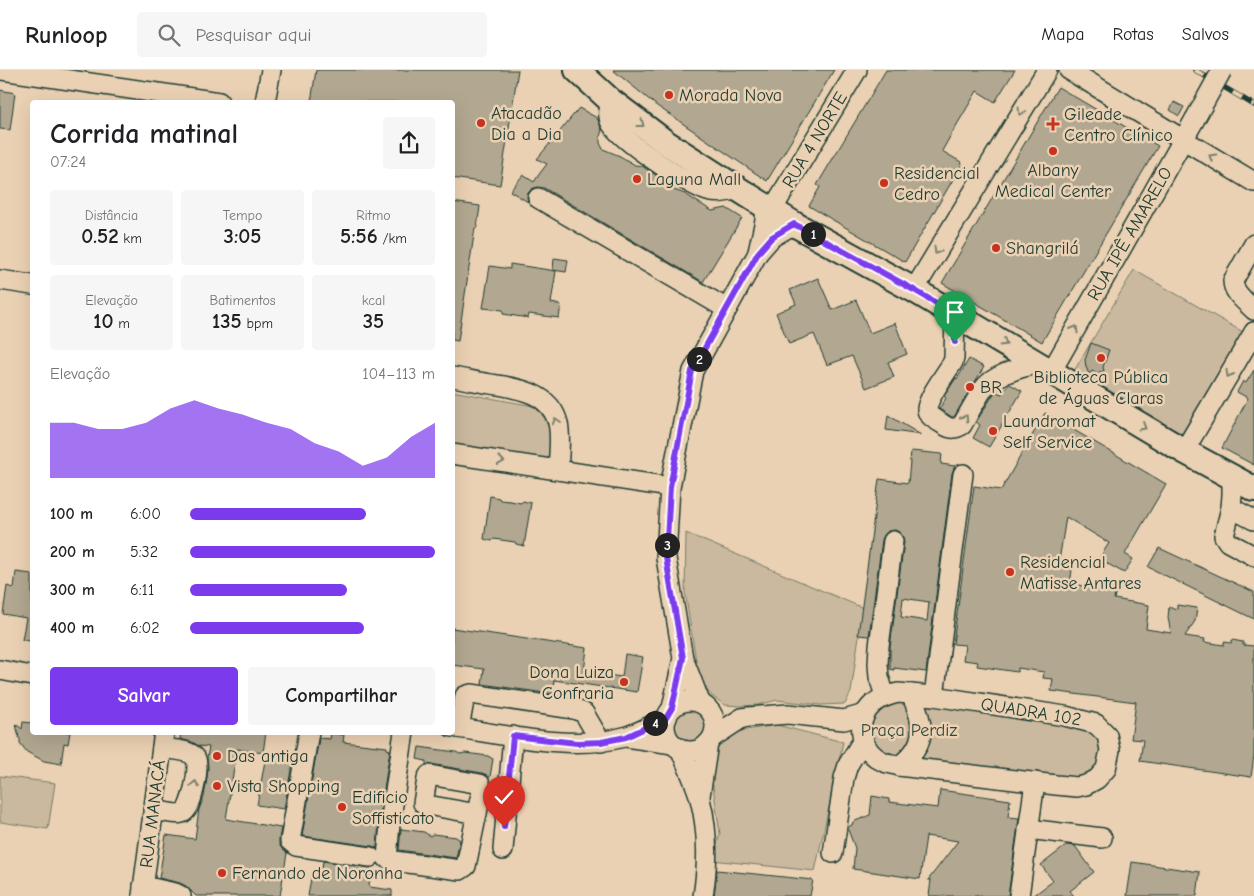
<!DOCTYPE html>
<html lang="pt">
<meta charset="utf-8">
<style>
:root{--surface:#fff;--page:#f6f6f6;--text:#202124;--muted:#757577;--line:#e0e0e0;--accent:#7c3aed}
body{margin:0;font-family:"Comic Neue",sans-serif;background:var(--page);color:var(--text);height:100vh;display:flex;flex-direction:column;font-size:19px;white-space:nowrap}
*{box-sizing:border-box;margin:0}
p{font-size:16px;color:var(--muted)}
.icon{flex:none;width:28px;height:28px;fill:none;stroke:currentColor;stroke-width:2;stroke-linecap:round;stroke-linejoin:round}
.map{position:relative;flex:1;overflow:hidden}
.panel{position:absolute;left:30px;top:30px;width:425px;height:635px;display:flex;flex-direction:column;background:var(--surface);border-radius:5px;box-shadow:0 5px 20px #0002}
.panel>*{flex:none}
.pin{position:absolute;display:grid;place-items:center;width:42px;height:42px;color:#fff;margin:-51px -21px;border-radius:50% 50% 50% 0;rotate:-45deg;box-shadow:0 0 5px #0007}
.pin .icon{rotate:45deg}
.km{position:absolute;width:25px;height:25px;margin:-12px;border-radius:50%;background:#222;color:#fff;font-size:14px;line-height:25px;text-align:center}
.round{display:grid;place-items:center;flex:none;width:52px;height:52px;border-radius:5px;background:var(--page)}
.summary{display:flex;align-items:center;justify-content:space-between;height:85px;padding:0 20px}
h1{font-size:28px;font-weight:700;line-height:38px}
.stats{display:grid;grid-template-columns:repeat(3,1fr);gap:8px;height:85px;padding:5px 20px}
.stats div{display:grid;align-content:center;border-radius:5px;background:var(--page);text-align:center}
.stats b{font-size:21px;font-weight:700}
.stats small{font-size:14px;font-weight:400}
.stats p{font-size:14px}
.chart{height:140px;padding:10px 20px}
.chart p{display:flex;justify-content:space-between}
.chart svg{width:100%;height:90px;margin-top:5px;fill:var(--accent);opacity:.7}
.cta{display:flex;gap:10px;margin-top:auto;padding:10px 20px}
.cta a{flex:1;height:58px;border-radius:5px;background:var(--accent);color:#fff;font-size:20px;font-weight:700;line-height:58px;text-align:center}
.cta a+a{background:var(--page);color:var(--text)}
ul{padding:0 20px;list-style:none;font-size:16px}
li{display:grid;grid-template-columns:80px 60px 1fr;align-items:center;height:38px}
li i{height:12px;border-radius:6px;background:var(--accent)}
header{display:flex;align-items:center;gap:30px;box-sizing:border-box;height:70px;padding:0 25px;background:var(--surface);border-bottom:1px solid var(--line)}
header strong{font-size:24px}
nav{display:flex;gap:28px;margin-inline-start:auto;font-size:18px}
.search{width:350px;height:45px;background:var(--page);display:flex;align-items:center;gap:12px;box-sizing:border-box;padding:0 18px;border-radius:5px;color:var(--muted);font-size:19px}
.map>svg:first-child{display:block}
.green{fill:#cab99e;stroke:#747b69}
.building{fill:#b2a790;stroke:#1f3d34;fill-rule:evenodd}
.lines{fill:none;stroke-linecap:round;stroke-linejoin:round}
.minor-casing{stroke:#1f3d34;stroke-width:22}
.major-casing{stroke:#1f3d34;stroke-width:28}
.minor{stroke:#ebd1b3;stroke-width:19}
.major{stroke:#ebd1b3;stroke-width:24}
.rail-casing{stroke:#1f3d34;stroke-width:5.5}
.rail{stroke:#ebd1b3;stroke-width:4;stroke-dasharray:11;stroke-linecap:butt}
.minor-bridge-casing{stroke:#1f3d34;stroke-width:22;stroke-linecap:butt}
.minor-bridge{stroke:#ebd1b3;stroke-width:19}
.oneway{stroke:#7b806d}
.route-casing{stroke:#fff;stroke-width:10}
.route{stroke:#7c3aed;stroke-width:6}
.poi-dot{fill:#c8321e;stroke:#ebd1b3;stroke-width:2}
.labels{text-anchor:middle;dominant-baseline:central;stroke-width:5;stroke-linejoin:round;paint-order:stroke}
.poi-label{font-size:18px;fill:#1f3d34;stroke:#ebd1b3;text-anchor:start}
.street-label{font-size:18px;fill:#1f3d34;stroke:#ebd1b3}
.park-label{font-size:18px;fill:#30493f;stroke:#ebd1b3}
</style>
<header>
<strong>Runloop</strong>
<div class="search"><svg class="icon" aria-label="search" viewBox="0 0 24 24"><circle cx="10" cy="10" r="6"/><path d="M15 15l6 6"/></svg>Pesquisar aqui</div>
<nav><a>Mapa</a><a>Rotas</a><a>Salvos</a></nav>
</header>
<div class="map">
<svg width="1254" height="826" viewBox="0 0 1254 826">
<rect width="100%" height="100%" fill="#ebd1b3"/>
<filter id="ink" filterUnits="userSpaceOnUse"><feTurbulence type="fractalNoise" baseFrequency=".02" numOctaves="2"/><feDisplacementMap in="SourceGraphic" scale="10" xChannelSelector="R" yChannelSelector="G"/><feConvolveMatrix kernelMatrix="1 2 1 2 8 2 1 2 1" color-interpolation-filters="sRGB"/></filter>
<g filter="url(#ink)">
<g class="green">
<polygon points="1134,200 1243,262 1181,365 1074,301"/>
<polygon points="452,321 539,337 554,355 552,388 539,393 453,379"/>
<polygon points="686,463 863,538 851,622 845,634 821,635 777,630 758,635 741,636 725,635 713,627 700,613 696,591 685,522"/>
<polygon points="941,628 940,637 1064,655 1096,654 1110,680 1086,715 877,687 865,644 873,634"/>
<polygon points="687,631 700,632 708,638 713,645 715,652 715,660 702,678 695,680 687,681 668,668 665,661 665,653 679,633"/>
<polygon points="777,655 843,672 815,801 712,790 720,764 710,696 718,673 733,662"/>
<polygon points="0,706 55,713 48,759 0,752"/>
</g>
<g class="building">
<polygon points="316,0 518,0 500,115 452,108 452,32 311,32"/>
<polygon points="613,0 834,0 767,111 657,36"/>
<polygon points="886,0 1015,0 995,32 977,21 952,63 942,81 961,92 962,94 905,192 809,136 820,117 817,115"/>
<polygon points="1058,17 1158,76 1042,272 942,213"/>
<polygon points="0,20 15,23 10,60 0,59"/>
<polygon points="1174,32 1184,37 1179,46 1170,40"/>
<polygon points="579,38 597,48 598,50 602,60 600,67 600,73 603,79 620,86 635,95 642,96 668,113 671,119 685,124 712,141 726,138 742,148 703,212 544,118 538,117 532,119 528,123 527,127 528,132 510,121 523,105 534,112 540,103 547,94 537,89"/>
<polygon points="452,132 480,136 477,158 475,158 458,271 452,270"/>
<polygon points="554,188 568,190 566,202 553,200"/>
<polygon points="510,194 556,201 551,233 561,235 559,248 529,244 528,248 503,244 503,240 483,238 490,196 510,199"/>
<polygon points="818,208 832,240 856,230 870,263 895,253 907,284 888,292 894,307 866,318 852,286 827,295 814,264 789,274 776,243 796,234 790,220"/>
<polygon points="1091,273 1109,280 1103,297 1104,301 1096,303 1092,301 1089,304 1086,297 1085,290"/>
<polygon points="969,289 984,297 954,347 952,347 939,339 946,328 944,326 947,322 956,308 957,309"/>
<polygon points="1254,300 1254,395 1222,378 1248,328 1237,322 1243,311 1246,313"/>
<polygon points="1010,314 1022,321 989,377 973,368 980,355 976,352 993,325 996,322 1002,324 1008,315"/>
<polygon points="1045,343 1166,414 1125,484 1133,489 1124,503 1099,489 1109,473 1066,447 1059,491 1073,493 1070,514 1116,520 1114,529 1149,535 1146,559 1171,563 1168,548 1169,537 1177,539 1177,535 1197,538 1195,551 1185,566 1205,569 1204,572 1224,575 1224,572 1231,573 1232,570 1243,572 1243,575 1254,576 1254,685 1251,707 1140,691 1143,670 1131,669 1136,632 1051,621 1053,609 1043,608 1044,602 1018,598 1017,602 977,596 978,592 963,590 965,575 953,574 974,416 1001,420"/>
<polygon points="888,345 921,365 886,360"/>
<path d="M 911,381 L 942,384 L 941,394 L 955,396 L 952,403 L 926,602 L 894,598 L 894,600 L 890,599 L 890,577 L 904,472 L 903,466 L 899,462 L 895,460 L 888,461 L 884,465 L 882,470 L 869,566 L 858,565 L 879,409 L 908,413 ZM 903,528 L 929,532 L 927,551 L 901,547 Z"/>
<polygon points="490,426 499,428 500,430 510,431 521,433 523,431 531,433 524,476 516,474 515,472 494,469 492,471 484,469"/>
<polygon points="1159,478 1254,522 1254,549 1148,497"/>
<polygon points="16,502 32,504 32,571 22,570 26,548 3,544 7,516 14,518"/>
<polygon points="452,558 587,578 584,602 622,607 625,584 643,587 637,622 554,610 552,624 482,614 484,599 452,595"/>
<polygon points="23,652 32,653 32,662 70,662 68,674 64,673 61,694 44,691 27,682 20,673 20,669 19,668 16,654 22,659"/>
<polygon points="181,662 266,662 263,683 237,679 226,749 281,758 279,769 279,774 282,779 287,783 280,826 196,826 186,816 180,813 159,808 166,765 195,769 199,739 204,727 207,708 208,697 207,687 209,677 199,676 192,672 180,669"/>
<polygon points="331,663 344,665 343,672 387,677 387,679 390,680 379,752 377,778 372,776 302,766 319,668 330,669"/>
<polygon points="419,677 456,682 460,684 465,683 488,686 493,689 490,707 489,708 487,705 482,703 431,694 426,695 426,691 417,689"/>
<polygon points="266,685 293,689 284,739 257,735"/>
<polygon points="940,720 1010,730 1008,747 1019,748 1008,826 929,826 931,810 928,810 958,771 926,766 920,809 853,799 855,778 848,760 848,757 852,755 853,752 870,745 872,726 889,729 889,732 938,738"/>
<polygon points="401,759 424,762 430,766 433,764 456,767 460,770 456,788 399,780"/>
<polygon points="1067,775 1075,776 1094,802 1070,821 1074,826 1033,826 1053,811 1041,795"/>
<polygon points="323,791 371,798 369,817 392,820 392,826 308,826 311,808 320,809"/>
<polygon points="1132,792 1200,802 1197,826 1127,826"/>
<polygon points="717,800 813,810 810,826 714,826"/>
</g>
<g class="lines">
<defs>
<g id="minor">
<polyline points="2,0 219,32"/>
<polyline points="1069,0 1184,70 1254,112"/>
<path d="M 611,31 C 609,39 607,46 611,53 C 620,70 692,118 711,122 C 721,124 729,121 738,119"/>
<polyline points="265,32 271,0"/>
<polyline points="538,128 727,239"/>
<polyline points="772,140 857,0"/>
<path d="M 1254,174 L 1233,211 C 1233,223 1246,232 1254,240"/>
<polyline points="758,182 765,150 766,136"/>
<polyline points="0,210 32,215"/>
<polyline points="914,220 1047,0"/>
<path d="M 955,245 L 954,288 L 953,292 C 948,300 925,332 927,340 C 928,346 936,350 941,353 C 949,359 954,360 962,355 C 969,343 976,329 984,318 C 995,304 1021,298 1037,293"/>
<polyline points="1051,302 1195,49"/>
<path d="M 452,307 C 465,309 478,312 491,314 C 517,318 550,322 558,353 C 561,365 559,386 558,400"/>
<polyline points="1184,381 1254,262"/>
<polyline points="452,384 670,417"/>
<polyline points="1232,408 1232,425 1231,438 1224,466 1228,472 1254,486"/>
<polyline points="1231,438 1254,450"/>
<polyline points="0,600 32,606"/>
<path d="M 898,623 L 934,626 L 1065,646 L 1096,654 L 1107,665 L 1110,680 L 1106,699 L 1097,709 L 1086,715 L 1077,717 L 1056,715 L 899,696 C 895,694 889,694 884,692 C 861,682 853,652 873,634 C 880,628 889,625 898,623 Z"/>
<polyline points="885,626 879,607 878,594 879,576 893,471"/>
<polyline points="934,626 963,404"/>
<circle cx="690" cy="656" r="25"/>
<polyline points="700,632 683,588 666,488 670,417 693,301 758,183 772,167 794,154"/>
<polyline points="672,638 683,588"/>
<path d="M 452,657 C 504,665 574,681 624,667 C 639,663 653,654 667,648"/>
<polyline points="459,658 465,626 471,624 574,639 584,643 601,672"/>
<polyline points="309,662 290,771 296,776 370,787"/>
<polyline points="404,662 390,754 387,788 394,791 460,800 466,796 482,719 480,714 429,705 427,709 423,733 427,735 477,744"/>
<polyline points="626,667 673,674"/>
<polyline points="713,667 742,648 749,647 788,644 844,650 865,644"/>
<path d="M 680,678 C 686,694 696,713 700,729 C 708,760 708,795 703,826"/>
<path d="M 899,696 C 929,674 924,653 911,624"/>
<polyline points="700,726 708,673"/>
<path d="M 153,740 C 161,741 178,746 184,742 C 192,738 201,693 195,687 C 188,679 171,680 162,678"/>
<polyline points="1028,759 1102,768"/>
<polyline points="503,780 513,666"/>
<polyline points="833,783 844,708 848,695 863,670"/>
<polyline points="143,816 175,823 181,826"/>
<polyline points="142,826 164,662"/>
<polyline points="1019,826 1035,712"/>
</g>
<polyline id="major" points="577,0 611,31 665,72 738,119 794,154 914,220 1184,381 1254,419"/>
</defs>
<use href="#minor" class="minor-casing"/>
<use href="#major" class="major-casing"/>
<use href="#minor" class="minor"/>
<use href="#major" class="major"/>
<defs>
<polyline id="rail" points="1195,0 1254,35"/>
</defs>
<use href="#rail" class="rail-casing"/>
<use href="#rail" class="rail"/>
<defs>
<polyline id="minor-bridge" points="1195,49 1222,0"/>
</defs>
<use href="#minor-bridge" class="minor-bridge-casing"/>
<use href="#minor-bridge" class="minor-bridge"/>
</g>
<defs><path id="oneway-chevron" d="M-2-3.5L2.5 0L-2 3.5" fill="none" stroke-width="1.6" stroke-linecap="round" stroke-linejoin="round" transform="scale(1.25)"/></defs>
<g class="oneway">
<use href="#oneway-chevron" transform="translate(1021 42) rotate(121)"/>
<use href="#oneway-chevron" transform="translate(641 54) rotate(37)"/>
<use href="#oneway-chevron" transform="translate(1212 87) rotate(-150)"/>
<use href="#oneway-chevron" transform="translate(937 181) rotate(121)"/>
<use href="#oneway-chevron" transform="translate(1075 259) rotate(-60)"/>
<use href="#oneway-chevron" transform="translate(1004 273) rotate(31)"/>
<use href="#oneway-chevron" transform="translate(1229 304) rotate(120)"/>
<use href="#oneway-chevron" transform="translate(965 348) rotate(-57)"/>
<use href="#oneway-chevron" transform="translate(556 351) rotate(-108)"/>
<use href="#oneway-chevron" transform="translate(1143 357) rotate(31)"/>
<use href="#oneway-chevron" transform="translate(501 391) rotate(8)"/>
<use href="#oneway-chevron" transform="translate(195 714) rotate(-80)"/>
</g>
</g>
<g class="lines" filter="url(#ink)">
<defs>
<polyline id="route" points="504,757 513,666 577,673 601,672 626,667 666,648 672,638 683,588 666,488 670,417 692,301 758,183 772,167 794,154 914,220 955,244 955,272"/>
</defs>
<use href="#route" class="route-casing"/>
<use href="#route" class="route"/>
</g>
<g class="poi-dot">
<circle cx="669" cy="25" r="5"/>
<circle cx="481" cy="53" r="5"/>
<path d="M1050.5 46.5h5v5h5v5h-5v5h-5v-5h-5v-5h5z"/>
<circle cx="1053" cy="81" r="5"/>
<circle cx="637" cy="109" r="5"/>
<circle cx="884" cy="113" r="5"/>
<circle cx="996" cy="178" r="5"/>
<circle cx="1101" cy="288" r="5"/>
<circle cx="970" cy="317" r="5"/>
<circle cx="993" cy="361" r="5"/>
<circle cx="1010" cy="502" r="5"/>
<circle cx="624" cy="612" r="5"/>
<circle cx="217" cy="686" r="5"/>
<circle cx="217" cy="716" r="5"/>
<circle cx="342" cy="737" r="5"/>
<circle cx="222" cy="803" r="5"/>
</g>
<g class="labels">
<g class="poi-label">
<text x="679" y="25">Morada Nova</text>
<text x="491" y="43">Atacadão<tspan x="491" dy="21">Dia a Dia</tspan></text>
<text x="1064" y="44">Gileade<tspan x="1064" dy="21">Centro Clínico</tspan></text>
<text x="1053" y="100" text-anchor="middle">Albany<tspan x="1053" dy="21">Medical Center</tspan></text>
<text x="894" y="103">Residencial<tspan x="894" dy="21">Cedro</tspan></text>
<text x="647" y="109">Laguna Mall</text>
<text x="1006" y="178">Shangrilá</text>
<text x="1101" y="307" text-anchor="middle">Biblioteca Pública<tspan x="1101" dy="21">de Águas Claras</tspan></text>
<text x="980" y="317">BR</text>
<text x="1003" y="351">Laundromat<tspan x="1003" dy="21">Self Service</tspan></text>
<text x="1020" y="492">Residencial<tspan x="1020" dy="21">Matisse Antares</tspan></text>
<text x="614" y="602" text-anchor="end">Dona Luiza<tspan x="614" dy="21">Confraria</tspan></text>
<text x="227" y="686">Das antiga</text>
<text x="227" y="716">Vista Shopping</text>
<text x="352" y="727">Edificio<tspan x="352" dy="21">Soffisticato</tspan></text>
<text x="232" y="803">Fernando de Noronha</text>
</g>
<g class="street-label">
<text transform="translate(815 70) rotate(-59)">RUA 4 NORTE</text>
<text transform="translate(1130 164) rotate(-60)">RUA IPÊ AMARELO</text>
<text transform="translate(1031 642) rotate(9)">QUADRA 102</text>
<text transform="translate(153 744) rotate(-83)">RUA MANACÁ</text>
</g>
<g class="park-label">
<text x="909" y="660">Praça Perdiz</text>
</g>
</g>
</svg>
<div class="pin" style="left:955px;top:272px;background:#1e9e55"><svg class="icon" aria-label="arrive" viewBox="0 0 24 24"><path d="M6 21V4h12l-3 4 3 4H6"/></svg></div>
<div class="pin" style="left:504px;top:757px;background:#d93025"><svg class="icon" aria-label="check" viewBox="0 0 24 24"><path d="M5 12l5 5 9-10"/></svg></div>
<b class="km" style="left:813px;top:164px">1</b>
<b class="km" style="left:699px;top:289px">2</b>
<b class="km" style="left:667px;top:475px">3</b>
<b class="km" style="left:655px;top:653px">4</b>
<section class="panel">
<div class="summary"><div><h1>Corrida matinal</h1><p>07:24</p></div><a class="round"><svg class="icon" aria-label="share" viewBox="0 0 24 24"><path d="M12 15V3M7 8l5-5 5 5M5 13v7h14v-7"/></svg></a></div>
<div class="stats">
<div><p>Distância</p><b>0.52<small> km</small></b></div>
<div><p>Tempo</p><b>3:05</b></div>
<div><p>Ritmo</p><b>5:56<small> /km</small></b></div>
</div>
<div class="stats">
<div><p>Elevação</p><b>10<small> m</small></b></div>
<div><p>Batimentos</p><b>135<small> bpm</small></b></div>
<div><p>kcal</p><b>35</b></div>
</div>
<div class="chart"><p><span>Elevação</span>104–113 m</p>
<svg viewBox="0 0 160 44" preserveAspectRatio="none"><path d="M0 44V17L10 17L20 20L30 20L40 17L50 10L60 6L70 10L80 13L90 17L100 20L110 27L120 31L130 38L140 34L150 24L160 17V44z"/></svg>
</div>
<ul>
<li><b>100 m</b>6:00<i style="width:72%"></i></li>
<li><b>200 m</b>5:32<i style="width:100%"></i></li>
<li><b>300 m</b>6:11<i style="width:64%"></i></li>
<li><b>400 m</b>6:02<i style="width:71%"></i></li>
</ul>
<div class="cta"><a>Salvar</a><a>Compartilhar</a></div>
</section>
</div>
